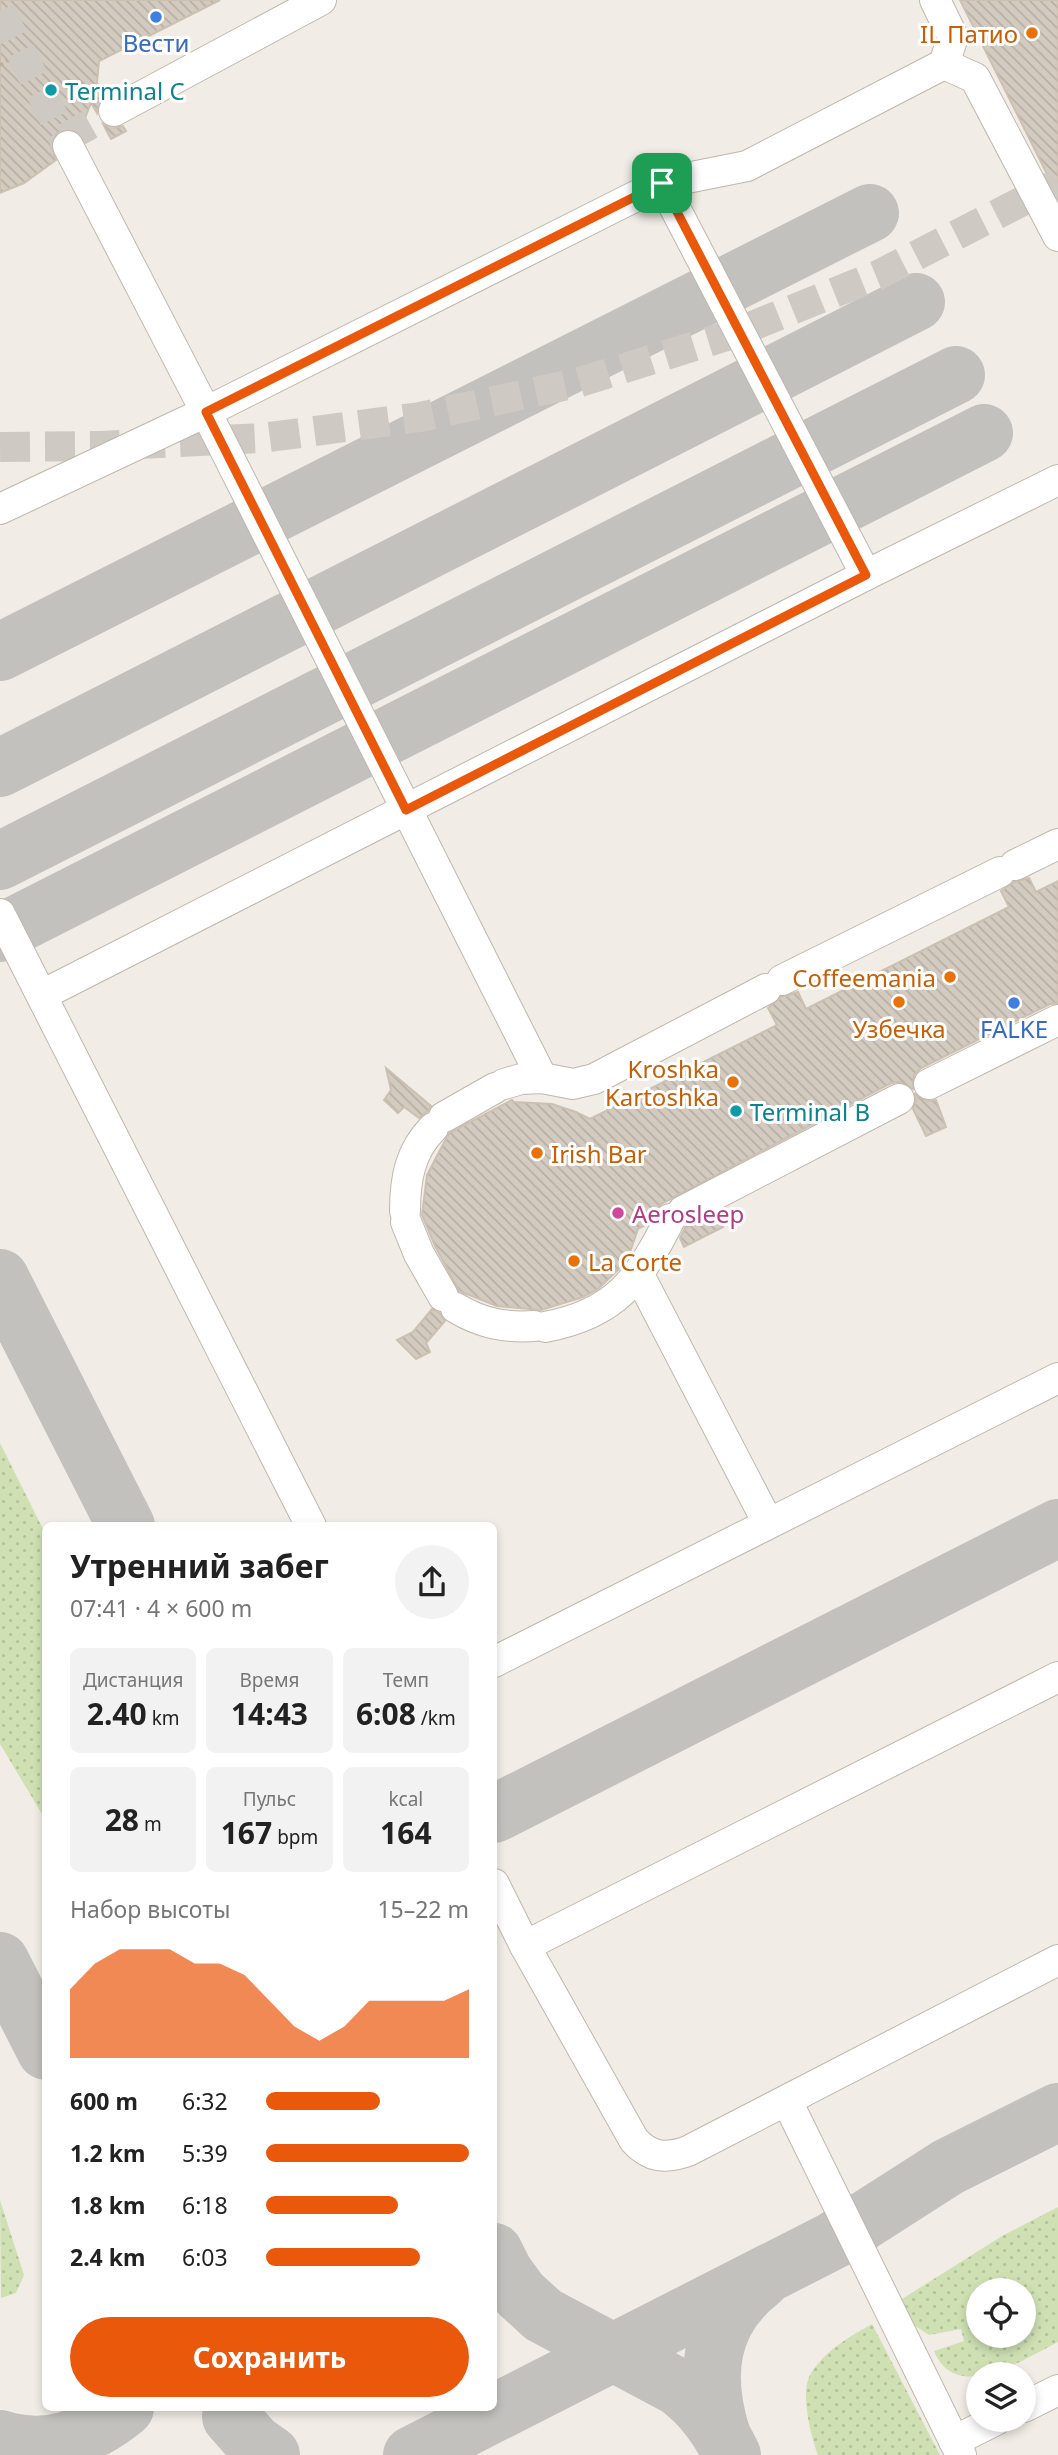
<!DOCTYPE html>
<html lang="ru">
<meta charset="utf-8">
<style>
:root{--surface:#fff;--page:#f2f2f2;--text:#222;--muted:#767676;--accent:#ea580c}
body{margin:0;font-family:"Noto Sans",sans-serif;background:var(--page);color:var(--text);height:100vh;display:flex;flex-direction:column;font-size:26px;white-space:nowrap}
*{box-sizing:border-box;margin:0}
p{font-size:23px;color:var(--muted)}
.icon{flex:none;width:38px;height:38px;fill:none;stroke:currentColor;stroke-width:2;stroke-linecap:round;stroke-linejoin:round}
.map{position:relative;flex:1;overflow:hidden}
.drawer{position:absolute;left:42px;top:1522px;width:455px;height:889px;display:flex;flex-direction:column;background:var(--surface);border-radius:10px;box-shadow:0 4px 10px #0003}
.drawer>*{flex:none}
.tools{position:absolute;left:966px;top:2278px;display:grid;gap:14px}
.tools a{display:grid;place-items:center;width:70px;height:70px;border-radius:50%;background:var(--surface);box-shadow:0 4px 10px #0003;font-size:35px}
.pin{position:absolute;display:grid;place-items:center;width:60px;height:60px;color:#fff;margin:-30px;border-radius:14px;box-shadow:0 4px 10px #0006}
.round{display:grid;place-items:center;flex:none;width:74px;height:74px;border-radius:37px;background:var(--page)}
.head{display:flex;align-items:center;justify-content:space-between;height:119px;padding:0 28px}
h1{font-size:32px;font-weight:700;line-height:52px}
.metrics{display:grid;grid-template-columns:repeat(3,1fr);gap:10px;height:119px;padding:7px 28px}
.metrics div{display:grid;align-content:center;border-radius:10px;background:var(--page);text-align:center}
.metrics b{font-size:30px;font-weight:700}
.metrics small{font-size:19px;font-weight:400}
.metrics p{font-size:19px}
.chart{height:196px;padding:14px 28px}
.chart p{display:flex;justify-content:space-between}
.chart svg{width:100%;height:126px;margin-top:7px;fill:var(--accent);opacity:.7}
.primary-button{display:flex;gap:14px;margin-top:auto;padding:14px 28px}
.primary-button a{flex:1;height:80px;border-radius:42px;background:var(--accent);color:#fff;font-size:28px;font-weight:700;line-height:80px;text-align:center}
ul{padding:0 28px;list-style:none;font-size:23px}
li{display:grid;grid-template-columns:112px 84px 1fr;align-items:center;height:52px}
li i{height:18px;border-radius:9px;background:var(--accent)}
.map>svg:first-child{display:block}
.grass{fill:url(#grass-dots);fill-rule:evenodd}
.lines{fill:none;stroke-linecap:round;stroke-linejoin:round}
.taxiway{stroke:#c3c1be;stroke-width:58}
.building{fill:url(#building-back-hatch);stroke:#cbc0b1;stroke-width:2}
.minor-tunnel{stroke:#cecac3;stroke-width:30;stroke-dasharray:30 15;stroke-linecap:butt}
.minor-casing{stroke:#beb7ad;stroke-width:32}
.path{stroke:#bcaf9d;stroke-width:3.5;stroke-dasharray:3.5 3.5;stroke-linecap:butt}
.minor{stroke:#fff;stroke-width:30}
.route-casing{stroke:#fff;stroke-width:14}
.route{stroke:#ea580c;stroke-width:9}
.shop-dot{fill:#3f7fe0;stroke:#fff;stroke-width:2.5}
.food-dot{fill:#e8710a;stroke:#fff;stroke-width:2.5}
.culture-dot{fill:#0f9aa8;stroke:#fff;stroke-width:2.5}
.hotel-dot{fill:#d1479c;stroke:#fff;stroke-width:2.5}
.labels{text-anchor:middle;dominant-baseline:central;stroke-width:6;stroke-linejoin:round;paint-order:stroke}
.food-label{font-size:24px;fill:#c56008;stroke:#fff;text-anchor:end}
.shop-label{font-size:24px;fill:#366cbe;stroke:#fff}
.culture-label{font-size:24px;fill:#0d838f;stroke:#fff;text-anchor:start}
.hotel-label{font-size:24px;fill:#b23c85;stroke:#fff;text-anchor:start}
</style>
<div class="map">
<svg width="1058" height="2455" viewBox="0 0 1058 2455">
<defs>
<pattern id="grass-dots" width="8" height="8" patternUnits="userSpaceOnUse" patternTransform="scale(1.75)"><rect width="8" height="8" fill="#cfe1b3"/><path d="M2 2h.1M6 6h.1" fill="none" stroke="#b3c29b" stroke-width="1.8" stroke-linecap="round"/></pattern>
<pattern id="building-back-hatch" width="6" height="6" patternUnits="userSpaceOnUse" patternTransform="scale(1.75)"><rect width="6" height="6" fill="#d4cbc0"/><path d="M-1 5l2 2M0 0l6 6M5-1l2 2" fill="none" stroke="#b7afa6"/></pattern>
</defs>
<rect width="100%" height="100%" fill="#f1ede6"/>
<g class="grass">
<polygon points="0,1443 45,1533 45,1819 0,1744"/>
<polygon points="0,2200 24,2275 16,2293 1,2298"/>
<path d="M 1058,2207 L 1058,2342 C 1024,2359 956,2405 934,2351 L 964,2341 L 961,2329 L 929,2335 L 914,2325 L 902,2299 L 1002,2236 ZM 978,2291 L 1024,2291 L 1024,2336 L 978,2336 Z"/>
<path d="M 872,2324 L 940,2455 L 818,2455 C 811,2437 800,2393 810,2375 C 824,2351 849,2337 872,2324 Z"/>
</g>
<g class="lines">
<g class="taxiway">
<polyline points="0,652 870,213"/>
<polyline points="0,768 916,302"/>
<polyline points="0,861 956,375"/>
<polyline points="0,933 984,433"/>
<polyline points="0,1278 126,1526"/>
<polyline points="494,1814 1058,1528"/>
<polyline points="0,1961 46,2051"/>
<path d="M 494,2252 L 504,2272 L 520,2294 L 543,2315 L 678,2387 C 703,2406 718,2427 732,2455"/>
<polyline points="231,2417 254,2443 271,2455"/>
<path d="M 722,2436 C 703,2377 708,2321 760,2281"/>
<path d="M 0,2439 C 48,2454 88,2438 125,2408"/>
<polyline points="412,2455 834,2240 948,2167 1058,2112"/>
</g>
</g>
<g class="building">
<polygon points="0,0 220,0 99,61 97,83 105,96 99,102 97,113 91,103 79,133 68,129 59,131 53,137 51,146 56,160 24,183 0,193"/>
<polygon points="960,0 1058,0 1058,196"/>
<polygon points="103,124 113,128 123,126 126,131 111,139"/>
<polygon points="1029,878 1036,892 1058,881 1058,1003 1050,1004 921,1068 914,1075 913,1089 900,1082 891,1083 661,1204 647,1224 638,1229 629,1255 622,1266 598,1289 583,1297 541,1310 497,1306 459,1291 435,1246 422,1215 427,1175 449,1133 512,1100 514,1102 552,1104 576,1112 590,1119 777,1025 768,1008 781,997 798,992 806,1009 1009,907 1001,891 1014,882"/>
<polygon points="386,1068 431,1106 428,1111 419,1118 404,1107 398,1113 384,1100 391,1090"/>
<polygon points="915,1094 927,1101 936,1100 946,1127 926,1136 913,1109 916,1100"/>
<polygon points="717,1213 723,1227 684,1247 680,1238 685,1228"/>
<polygon points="432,1309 440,1313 445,1321 426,1343 430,1352 416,1359 397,1340 413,1332"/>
</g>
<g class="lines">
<g class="minor-tunnel">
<polyline points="0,11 68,146"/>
<polyline points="64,139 114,111"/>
<polyline points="0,447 101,446 262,438 420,417 577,383 730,335 878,275 1058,183"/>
</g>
<defs>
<g id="minor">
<polyline points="944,64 975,78 1058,236"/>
<polyline points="114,111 321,0"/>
<polyline points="68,146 206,412 542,1078"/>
<polyline points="662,183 866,575"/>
<polyline points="0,509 206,412 662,183 747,166 944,64 953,37 935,0"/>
<polyline points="1015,865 1058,844"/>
<polyline points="0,914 311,1526"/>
<polyline points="782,980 1000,872"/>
<polyline points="42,995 866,575 1058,480"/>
<polyline points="504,1084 521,1079 542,1078 573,1084 594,1079 766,989"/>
<polyline points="929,1084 1058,1020"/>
<polyline points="444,1117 495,1088"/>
<path d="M 405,1211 C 405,1179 410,1151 433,1128"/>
<polyline points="683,1211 899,1099"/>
<polyline points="406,1222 419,1254 443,1296"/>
<polyline points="639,1275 768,1523"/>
<path d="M 456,1308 C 481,1323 504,1328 534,1326"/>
<path d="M 545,1327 C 616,1314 639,1280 670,1219"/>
<polyline points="494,1662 1058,1378"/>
<path d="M 494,1884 L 525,1946 L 634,2140 C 650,2158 666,2159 688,2151 L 1058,1960"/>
<polyline points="525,1946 1058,1677"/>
<polyline points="787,2101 961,2455"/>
<polyline points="1024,2407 1058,2390"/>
<polyline points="954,2441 996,2420"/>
</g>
</defs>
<use href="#minor" class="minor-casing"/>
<polyline class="path" points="0,65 8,60"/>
<use href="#minor" class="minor"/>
</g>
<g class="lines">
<defs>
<polygon id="route" points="662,183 866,575 406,810 206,412"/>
</defs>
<use href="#route" class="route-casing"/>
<use href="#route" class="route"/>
</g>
<g class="shop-dot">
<circle cx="156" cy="17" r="7"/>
<circle cx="1014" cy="1003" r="7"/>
</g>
<g class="food-dot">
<circle cx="1032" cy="33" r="7"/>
<circle cx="950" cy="977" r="7"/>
<circle cx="899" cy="1002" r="7"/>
<circle cx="733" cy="1082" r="7"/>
<circle cx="537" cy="1153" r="7"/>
<circle cx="574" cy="1261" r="7"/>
</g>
<g class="culture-dot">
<circle cx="51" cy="90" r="7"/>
<circle cx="736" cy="1111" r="7"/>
</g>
<circle class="hotel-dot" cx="618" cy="1213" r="7"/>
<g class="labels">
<g class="food-label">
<text x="1018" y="33">IL Патио</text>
<text x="936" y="977">Coffeemania</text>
<text x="899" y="1028" text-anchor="middle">Узбечка</text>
<text x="719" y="1068">Kroshka<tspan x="719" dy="28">Kartoshka</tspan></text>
<text x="551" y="1153" text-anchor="start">Irish Bar</text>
<text x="588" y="1261" text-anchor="start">La Corte</text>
</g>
<g class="shop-label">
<text x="156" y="42">Вести</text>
<text x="1014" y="1028">FALKE</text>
</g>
<g class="culture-label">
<text x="65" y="90">Terminal C</text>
<text x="750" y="1111">Terminal B</text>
</g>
<g class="hotel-label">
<text x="632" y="1213">Aerosleep</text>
</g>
</g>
</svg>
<div class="tools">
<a><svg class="icon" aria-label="locate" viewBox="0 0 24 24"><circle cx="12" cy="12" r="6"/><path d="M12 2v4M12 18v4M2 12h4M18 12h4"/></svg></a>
<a><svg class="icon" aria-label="layers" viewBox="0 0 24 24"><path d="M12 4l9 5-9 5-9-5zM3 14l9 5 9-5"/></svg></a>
</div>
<div class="pin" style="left:662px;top:183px;background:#1e9e55"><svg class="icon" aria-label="arrive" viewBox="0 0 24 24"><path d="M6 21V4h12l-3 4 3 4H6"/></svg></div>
<section class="drawer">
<div class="head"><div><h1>Утренний забег</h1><p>07:41 · 4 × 600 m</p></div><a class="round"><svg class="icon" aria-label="share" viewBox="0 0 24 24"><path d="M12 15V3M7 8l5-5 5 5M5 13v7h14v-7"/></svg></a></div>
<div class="metrics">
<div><p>Дистанция</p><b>2.40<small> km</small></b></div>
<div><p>Время</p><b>14:43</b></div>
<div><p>Темп</p><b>6:08<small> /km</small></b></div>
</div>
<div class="metrics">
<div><b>28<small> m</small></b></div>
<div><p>Пульс</p><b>167<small> bpm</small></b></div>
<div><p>kcal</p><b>164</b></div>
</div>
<div class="chart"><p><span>Набор высоты</span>15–22 m</p>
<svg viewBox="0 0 160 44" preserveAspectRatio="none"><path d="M0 44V20L10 11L20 6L30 6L40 6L50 11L60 11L70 15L80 24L90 33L100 38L110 33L120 24L130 24L140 24L150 24L160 20V44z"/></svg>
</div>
<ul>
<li><b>600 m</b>6:32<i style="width:56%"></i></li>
<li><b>1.2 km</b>5:39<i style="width:100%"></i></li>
<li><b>1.8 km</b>6:18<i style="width:65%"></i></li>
<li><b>2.4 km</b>6:03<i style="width:76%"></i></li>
</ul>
<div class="primary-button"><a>Сохранить</a></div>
</section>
</div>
